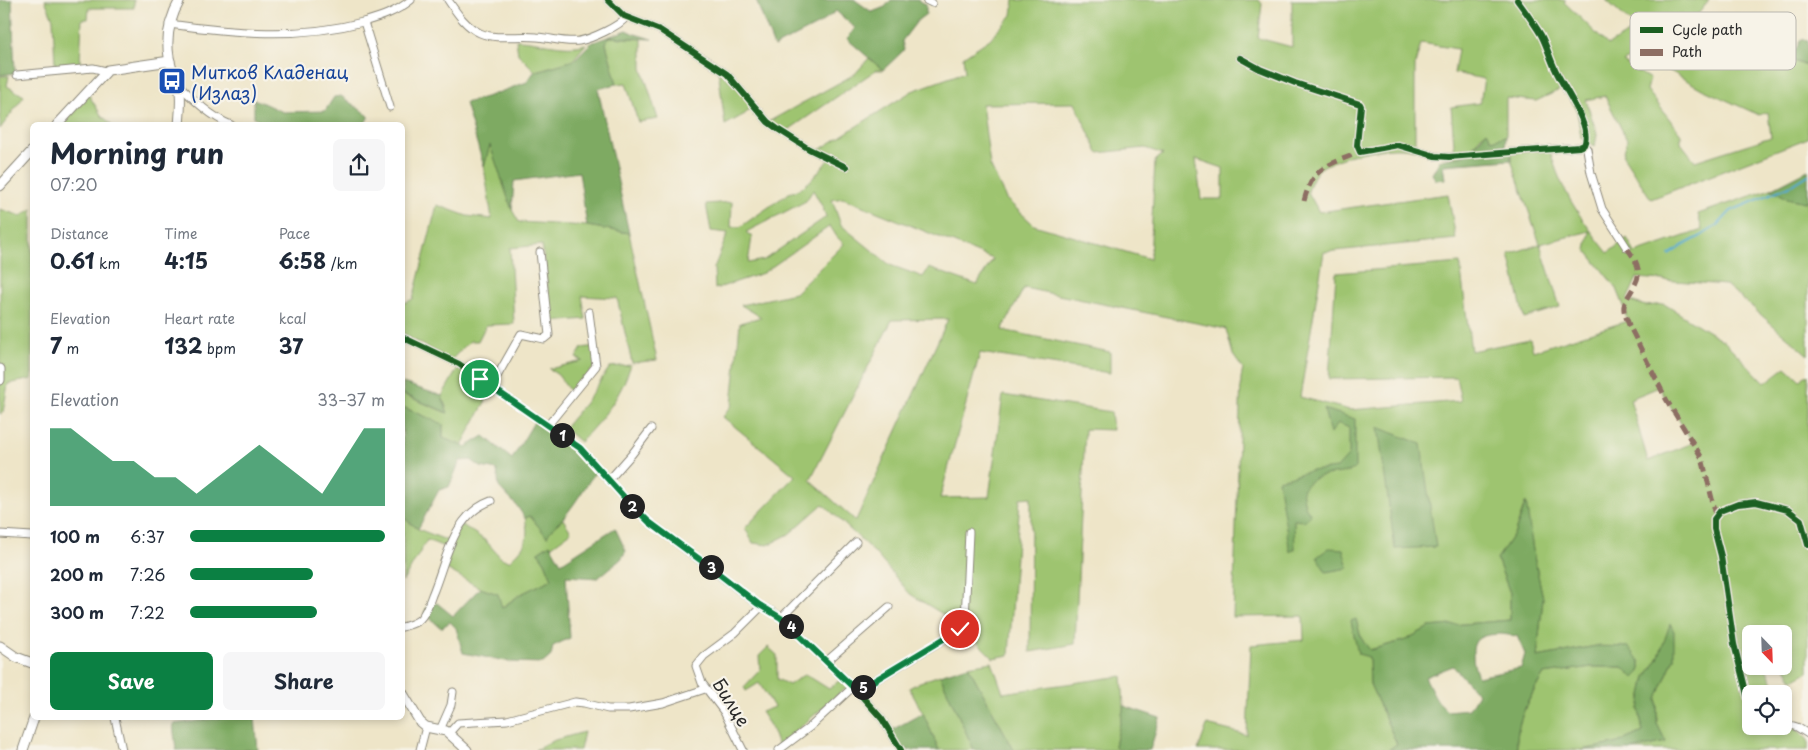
<!DOCTYPE html>
<meta charset="utf-8">
<style>
:root{--surface:#fff;--page:#f6f6f7;--text:#1f2937;--muted:#747a83;--accent:#0b8043}
body{margin:0;font-family:"Playpen Sans",sans-serif;background:var(--page);color:var(--text);height:100vh;display:flex;flex-direction:column;font-size:19px;white-space:nowrap}
*{box-sizing:border-box;margin:0}
p{font-size:16px;color:var(--muted)}
.icon{flex:none;width:28px;height:28px;fill:none;stroke:currentColor;stroke-width:2;stroke-linecap:round;stroke-linejoin:round}
.map{position:relative;flex:1;overflow:hidden}
.sheet{position:absolute;left:30px;top:122px;width:375px;height:598px;display:flex;flex-direction:column;background:var(--surface);border-radius:8px;box-shadow:0 2px 8px #0003}
.sheet>*{flex:none}
.needle{width:32px;rotate:157deg}
.fabs{position:absolute;left:1742px;top:625px;display:grid;gap:10px}
.fabs a{display:grid;place-items:center;width:50px;height:50px;border-radius:8px;background:var(--surface);box-shadow:0 2px 8px #0003;font-size:25px}
.pin{position:absolute;display:grid;place-items:center;width:42px;height:42px;color:#fff;margin:-21px;border:2px solid #fff;border-radius:50%;box-shadow:0 1px 5px #0007}
.km{position:absolute;width:25px;height:25px;margin:-12px;border-radius:50%;background:#222;color:#fff;font-size:14px;line-height:25px;text-align:center}
.round{display:grid;place-items:center;flex:none;width:52px;height:52px;border-radius:8px;background:var(--page)}
.headline{display:flex;align-items:center;justify-content:space-between;height:85px;padding:0 20px}
h1{font-size:28px;font-weight:700;line-height:38px}
.figures{display:grid;grid-template-columns:repeat(3,1fr);gap:8px;height:85px;padding:5px 20px}
.figures div{display:grid;align-content:center}
.figures b{font-size:21px;font-weight:700}
.figures small{font-size:14px;font-weight:400}
.figures p{font-size:14px}
.chart{height:140px;padding:10px 20px}
.chart p{display:flex;justify-content:space-between}
.chart svg{width:100%;height:90px;margin-top:5px;fill:var(--accent);opacity:.7}
.cta{display:flex;gap:10px;margin-top:auto;padding:10px 20px}
.cta a{flex:1;height:58px;border-radius:8px;background:var(--accent);color:#fff;font-size:20px;font-weight:700;line-height:58px;text-align:center}
.cta a+a{background:var(--page);color:var(--text)}
ul{padding:0 20px;list-style:none;font-size:16px}
li{display:grid;grid-template-columns:80px 60px 1fr;align-items:center;height:38px}
li i{height:12px;border-radius:6px;background:var(--accent)}
.map>svg:first-child{display:block}
.green{fill:#9ec46f;stroke:#64784d;fill-rule:evenodd}
.forest{fill:#7eaa62;stroke:#546a46;fill-rule:evenodd}
.lines{fill:none;stroke-linecap:round;stroke-linejoin:round}
.stream{stroke:#54aad0;stroke-width:2}
.minor-casing{stroke:#8c887a;stroke-width:9}
.tertiary-casing{stroke:#8c887a;stroke-width:11}
.minor{stroke:#fff;stroke-width:7}
.tertiary{stroke:#fff;stroke-width:9}
.quiet{stroke:#8d6e63;stroke-width:5;stroke-dasharray:10 5;stroke-linecap:butt}
.cycleway-casing{stroke:#f7f3e8;stroke-width:9}
.cycleway{stroke:#1b5e20;stroke-width:6}
.route-casing{stroke:#fff;stroke-width:10}
.route{stroke:#0b8043;stroke-width:6}
.labels{text-anchor:middle;dominant-baseline:central;stroke-width:4.5;stroke-linejoin:round;paint-order:stroke}
.transit-label{font-size:18px;fill:#164399;stroke:#f7f3e8;text-anchor:start}
.street-label{font-size:18px;fill:#2b2b2b;stroke:#f7f3e8}
.key{fill:#f7f3e8;stroke:#bab7af;stroke-width:1}
.key-label{font-size:14px;fill:#2b2b2b}
</style>
<div class="map">
<svg width="1808" height="750" viewBox="0 0 1808 750">
<rect width="100%" height="100%" fill="#f7f3e8"/>
<filter id="ink" filterUnits="userSpaceOnUse"><feTurbulence type="fractalNoise" baseFrequency=".02" numOctaves="2"/><feDisplacementMap in="SourceGraphic" scale="10" xChannelSelector="R" yChannelSelector="G"/><feConvolveMatrix kernelMatrix="1 2 1 2 8 2 1 2 1" color-interpolation-filters="sRGB"/></filter>
<filter id="wash" filterUnits="userSpaceOnUse"><feTurbulence type="fractalNoise" baseFrequency=".0096" numOctaves="4" result="noise"/><feDisplacementMap in="SourceGraphic" scale="20" xChannelSelector="R" yChannelSelector="G"/><feGaussianBlur stdDeviation="1.12" result="paint"/><feColorMatrix in="noise" values="0 0 0 0 0 0 0 0 0 0 0 0 0 0 0 0 0 1.4 0 .05"/><feComposite in="paint" operator="in"/></filter>
<g filter="url(#wash)">
<rect width="100%" height="100%" fill="#eee5c8"/>
<g class="green">
<polygon points="45,0 134,0 134,8 89,8 88,19 82,19 80,63 55,66 53,19"/>
<path d="M 1014,0 L 1259,0 L 1262,4 L 1258,38 L 1292,47 L 1292,0 L 1566,0 L 1564,2 L 1608,45 L 1637,28 L 1606,0 L 1709,0 L 1689,26 L 1753,69 L 1772,49 L 1787,58 L 1808,67 L 1808,138 L 1651,199 L 1623,156 L 1627,140 L 1605,96 L 1586,100 L 1597,134 L 1595,146 L 1581,138 L 1577,110 L 1564,88 L 1536,101 L 1506,98 L 1506,136 L 1492,140 L 1487,131 L 1480,137 L 1471,150 L 1455,157 L 1451,107 L 1480,103 L 1484,79 L 1454,73 L 1458,49 L 1421,43 L 1415,65 L 1415,150 C 1394,143 1339,155 1321,168 C 1314,174 1310,183 1308,192 L 1319,212 L 1448,194 L 1456,239 L 1324,252 L 1300,397 L 1350,410 L 1461,401 L 1456,377 L 1329,379 L 1336,273 L 1460,263 L 1471,351 L 1530,339 L 1533,351 L 1627,321 L 1624,306 L 1617,289 L 1586,250 L 1590,231 L 1540,244 L 1560,307 L 1524,318 L 1509,254 L 1540,244 L 1511,160 L 1511,152 L 1550,150 C 1561,192 1581,219 1608,253 L 1627,238 L 1635,253 L 1702,230 L 1698,214 L 1771,189 L 1787,198 L 1805,202 L 1808,200 L 1808,355 L 1726,285 L 1637,278 L 1627,300 L 1646,306 L 1664,304 L 1724,341 L 1765,383 L 1786,367 L 1800,380 L 1808,374 L 1808,672 L 1793,680 L 1784,664 L 1784,634 L 1751,634 L 1751,666 L 1765,666 L 1778,694 L 1751,694 L 1751,726 L 1784,726 L 1784,706 L 1793,725 L 1808,740 L 1808,750 L 1631,750 L 1666,742 L 1657,724 L 1657,698 L 1674,658 L 1671,625 L 1658,659 L 1646,677 L 1639,709 L 1643,732 L 1615,744 L 1581,750 L 1517,750 C 1515,721 1530,698 1544,674 L 1591,667 L 1623,667 L 1634,678 L 1640,672 L 1640,662 L 1596,646 L 1537,657 L 1543,598 L 1534,557 L 1525,503 L 1515,532 L 1497,559 L 1510,593 L 1510,620 L 1429,627 L 1406,640 L 1369,650 L 1361,638 L 1356,620 L 1351,621 L 1369,657 L 1370,684 L 1397,744 L 1388,750 L 1198,750 L 1207,725 L 1247,735 L 1251,645 L 1304,640 L 1303,616 L 1233,617 L 1241,378 L 1243,369 L 1233,355 L 1226,329 L 1024,288 L 1002,330 L 1110,352 L 1110,373 L 980,353 L 940,498 L 989,497 L 1003,395 L 1111,412 L 1113,430 L 1085,429 L 1075,644 L 1030,652 L 1031,497 L 1020,498 L 1009,655 L 993,658 L 959,624 L 910,594 L 875,553 L 823,504 L 789,534 L 768,545 L 753,543 L 745,528 L 795,476 L 723,417 L 732,405 L 740,323 L 761,317 L 741,305 L 795,293 L 844,244 L 837,237 L 830,226 L 763,273 L 715,289 L 714,268 L 728,233 L 711,231 L 706,204 L 732,202 L 731,227 L 740,227 L 789,193 C 807,189 817,173 829,159 L 816,152 L 912,91 L 965,72 L 963,57 L 990,39 L 1012,15 ZM 1637,54 L 1656,63 L 1702,89 L 1759,115 L 1768,112 L 1771,137 L 1695,161 L 1681,143 L 1681,134 L 1647,90 L 1650,79 L 1623,62 ZM 1075,103 L 1098,153 L 1145,148 L 1163,154 L 1155,161 L 1150,259 L 1034,225 L 1006,199 L 990,165 L 982,104 ZM 1196,159 L 1223,168 L 1223,199 L 1201,199 ZM 813,190 L 823,208 L 826,217 L 764,260 L 748,263 L 752,237 L 746,232 L 806,201 ZM 843,198 L 993,259 L 977,285 L 929,268 L 923,277 L 890,265 L 841,225 L 832,200 ZM 948,319 L 856,520 L 855,520 L 810,480 L 892,320 ZM 1659,387 L 1693,443 L 1648,461 L 1630,399 Z"/>
<polygon points="607,37 642,39 642,68 658,119 638,122 626,83 617,84 606,44"/>
<path d="M 516,40 C 539,40 563,51 586,44 L 572,61 L 535,71 L 518,54 Z"/>
<polygon points="869,58 883,70 876,70 784,133 768,122 855,74"/>
<polygon points="718,69 754,105 745,114 725,125"/>
<polygon points="0,76 9,76 7,86 24,96 0,129"/>
<polygon points="87,92 101,115 112,125 57,125"/>
<polygon points="490,144 512,210 519,222 587,226 629,233 657,360 632,363 617,298 582,296 586,319 552,322 542,245 510,248 514,324 486,325 478,341 470,341 451,360 403,334 402,304 413,299 437,205 467,216 492,219 484,167"/>
<polygon points="0,209 21,216 32,209 32,379 8,384 3,412 0,414"/>
<polygon points="595,346 597,364 571,393 558,375 549,369 583,361 576,358 582,348"/>
<path d="M 631,365 C 619,399 605,416 580,442 L 564,428 L 585,403 L 610,367 Z"/>
<polygon points="458,368 492,389 462,445 443,438 443,424 403,407 402,394 447,413 442,396"/>
<path d="M 530,516 L 547,536 L 551,529 L 563,519 L 571,532 L 552,546 L 550,544 L 538,552 L 545,562 L 552,579 L 521,594 L 501,608 L 498,594 L 480,588 L 443,567 L 449,549 L 427,540 L 403,581 L 403,517 L 418,529 L 451,542 L 461,524 L 486,541 L 501,558 L 509,561 C 525,546 530,541 525,518 Z"/>
<polygon points="768,647 777,655 777,679 789,685 805,674 829,689 840,680 846,688 778,746 771,727 761,712 774,707 759,683 746,691 744,687 760,670 759,656"/>
<polygon points="992,662 1003,693 1122,676 1124,706 1115,746 1118,750 1014,750 968,666"/>
<polygon points="940,675 974,750 939,750 923,713 909,688 920,682"/>
<polygon points="584,732 580,750 535,750 555,740"/>
</g>
<g class="forest">
<polygon points="0,0 12,0 15,73 0,75"/>
<polygon points="756,0 855,0 872,12 885,7 891,0 917,0 926,4 926,14 918,20 902,41 904,50 883,70 847,39 855,28 836,11 819,24 774,47"/>
<polygon points="627,30 635,34 652,39 608,37 606,44 617,84 598,89 629,233 587,226 579,172 514,181 512,210 490,145 484,167 465,103 489,96 527,82 534,72 574,60 591,43"/>
<polygon points="1801,39 1808,40 1808,66 1791,60"/>
<polygon points="341,96 369,116 364,125 266,125 254,117 254,99 283,112 325,111 334,97"/>
<path d="M 1487,131 L 1492,140 L 1506,136 L 1505,152 L 1511,152 L 1511,160 L 1443,165 L 1445,179 L 1436,180 L 1432,174 L 1440,160 C 1450,158 1463,157 1471,150 C 1477,144 1481,137 1487,131 Z"/>
<polygon points="1808,170 1808,200 1805,202 1787,198 1771,189"/>
<polygon points="403,383 442,396 448,413 403,394"/>
<path d="M 402,407 L 443,424 L 443,438 L 466,447 L 484,436 L 512,459 L 537,417 L 598,468 C 587,484 577,501 565,516 C 558,524 551,528 547,537 L 530,516 L 525,518 L 517,506 L 499,487 L 497,470 L 481,467 L 471,460 L 460,461 L 449,487 L 439,490 L 418,529 L 403,517 Z"/>
<path d="M 1324,409 L 1355,419 L 1355,469 C 1335,478 1317,469 1302,490 L 1305,506 L 1311,515 L 1304,521 L 1294,520 L 1295,549 L 1290,552 L 1278,480 L 1310,471 L 1337,468 L 1349,455 L 1349,428 L 1338,423 L 1330,434 Z"/>
<polygon points="1378,427 1421,444 1436,547 1395,549"/>
<path d="M 1526,502 L 1534,557 L 1543,598 L 1537,657 L 1596,646 L 1629,647 L 1640,662 L 1640,672 L 1634,678 L 1623,667 L 1591,667 L 1544,674 C 1529,698 1515,721 1517,750 L 1388,750 L 1397,744 L 1370,684 L 1369,657 L 1358,654 L 1351,621 L 1356,619 L 1361,638 L 1370,650 L 1406,640 L 1429,627 L 1510,620 L 1510,593 L 1497,559 L 1515,532 ZM 1501,634 L 1517,636 L 1525,654 L 1521,668 L 1478,677 C 1475,669 1473,663 1473,654 C 1472,635 1486,635 1501,634 ZM 1453,666 L 1478,694 L 1469,709 L 1447,711 C 1436,702 1432,690 1425,677 Z"/>
<polygon points="615,528 626,551 621,559 598,578 566,576 570,638 553,646 551,656 543,663 511,662 463,653 456,628 450,622 441,628 424,613 427,607 437,603 453,616 480,588 498,594 502,608 521,594 552,579 545,562 538,552 550,544 561,563"/>
<polygon points="1329,548 1343,549 1348,568 1326,572 1317,557"/>
<polygon points="1670,624 1674,631 1674,658 1657,698 1657,724 1666,742 1631,750 1581,750 1615,744 1643,732 1639,709 1646,677 1658,659"/>
<polygon points="968,666 1014,750 974,750 940,675"/>
<polygon points="1124,706 1160,718 1150,750 1118,750 1115,746"/>
<polygon points="923,713 939,750 901,750 890,731"/>
<polygon points="220,718 255,718 258,750 176,750 173,724"/>
</g>
<g class="lines">
<polyline class="stream" points="1669,255 1682,246 1701,236 1718,225 1731,211 1794,184 1808,175"/>
</g>
</g>
<g filter="url(#ink)">
<g class="lines">
<defs>
<g id="minor">
<path d="M 448,0 C 457,13 465,26 480,33 C 496,40 519,35 537,37 C 551,38 565,43 579,41 C 591,39 620,26 626,17"/>
<polyline points="608,0 624,16 660,30 727,74 768,122 779,130 809,149 846,167"/>
<polyline points="926,0 932,3"/>
<polyline points="364,22 390,107"/>
<path d="M 169,24 C 234,33 299,39 363,22 C 381,17 396,12 411,0"/>
<path d="M 1240,58 L 1260,69 L 1295,83 L 1360,104 L 1361,106 L 1357,145 L 1360,152 L 1398,145 L 1435,156 L 1449,157 L 1579,147 L 1584,145 C 1593,127 1564,89 1556,71 C 1550,59 1547,46 1541,35 C 1534,23 1525,11 1517,0"/>
<polyline points="17,75 93,68 106,71"/>
<path d="M 179,85 C 195,101 210,116 231,125"/>
<polyline points="1584,145 1587,149 1591,173 1602,209 1627,248"/>
<polyline points="402,337 459,364 578,447 624,497 649,522 761,607 774,612 781,618 857,691 882,719 901,750"/>
<polyline points="491,387 521,334 544,339 549,335 540,252"/>
<polyline points="548,425 596,366 589,312"/>
<polyline points="609,480 632,454 651,429"/>
<polyline points="0,534 32,536"/>
<polyline points="781,618 856,542"/>
<path d="M 402,627 C 408,625 415,624 420,619 C 426,613 429,603 432,595 C 446,562 452,515 491,501"/>
<polyline points="827,661 889,607"/>
<polyline points="857,691 956,632 960,629 965,620 969,532"/>
<polyline points="1751,711 1734,644 1721,556 1714,529 1714,519 1720,511 1738,504 1748,503 1756,502 1788,510 1801,520 1808,545"/>
<polyline points="115,718 122,750"/>
<polyline points="1784,723 1797,727 1808,734"/>
<polyline points="440,730 451,705 453,692"/>
<polyline points="449,733 458,723 507,720 575,702 584,703 608,709 629,709 663,703 705,689"/>
<polyline points="420,750 426,727"/>
<polyline points="743,750 724,712 702,683 696,666 704,656 735,633 761,607"/>
<polyline points="779,750 810,727 853,687"/>
</g>
<g id="tertiary">
<polyline points="57,125 108,70 170,61"/>
<path d="M 179,125 C 180,113 182,98 179,86 C 178,81 174,76 173,72 C 164,47 167,23 180,0"/>
<polyline points="0,186 32,151"/>
<polyline points="0,369 0,380"/>
<polyline points="0,646 16,657 32,663"/>
<polyline points="402,692 420,722 426,727 446,731 467,750"/>
<polyline points="23,750 34,718"/>
</g>
</defs>
<use href="#minor" class="minor-casing"/>
<use href="#tertiary" class="tertiary-casing"/>
<use href="#minor" class="minor"/>
<use href="#tertiary" class="tertiary"/>
<g class="quiet">
<path d="M 1304,201 C 1313,165 1330,165 1360,152"/>
<path d="M 1627,248 C 1631,254 1637,261 1638,269 C 1641,282 1627,294 1624,306 C 1623,312 1627,319 1629,325 L 1666,399 L 1702,458 L 1715,511 L 1714,519"/>
</g>
<defs>
<g id="cycleway">
<polyline points="608,0 624,16 660,30 727,74 768,122 779,130 809,149 846,167"/>
<path d="M 1240,58 L 1260,69 L 1295,83 L 1360,104 L 1361,106 L 1357,145 L 1360,152 L 1398,145 L 1435,156 L 1449,157 L 1579,147 L 1584,145 C 1593,127 1564,89 1556,71 C 1550,59 1547,46 1541,35 C 1534,23 1525,11 1517,0"/>
<polyline points="402,337 459,364 578,447 624,497 649,522 761,607 774,612 781,618 857,691 882,719 901,750"/>
<polyline points="1751,711 1734,644 1721,556 1714,529 1714,519 1720,511 1738,504 1748,503 1756,502 1788,510 1801,520 1808,545"/>
</g>
</defs>
<use href="#cycleway" class="cycleway-casing"/>
<use href="#cycleway" class="cycleway"/>
</g>
</g>
<g class="lines" filter="url(#ink)">
<defs>
<polyline id="route" points="480,379 580,448 624,497 649,522 710,567 758,604 781,618 857,691 960,629"/>
</defs>
<use href="#route" class="route-casing"/>
<use href="#route" class="route"/>
</g>
<defs>
<symbol id="bus-square" viewBox="-11 -11 22 22"><rect x="-9" y="-9" width="18" height="18" rx="4" fill="#1a4fb4" stroke="#f7f3e8"/><path d="M-5-6H5V4H4V6H2V4H-2V6H-4V4H-5ZM-3.5-4V0h7V-4ZM-3.5 1.2v1.5H-2V1.2ZM2 1.2v1.5H3.5V1.2Z" fill="#fff"/></symbol>
</defs>
<g fill-rule="evenodd">
<use href="#bus-square" x="156" y="65" width="32" height="32"/>
</g>
<g class="labels">
<g class="transit-label">
<text x="191" y="71">Митков Кладенац<tspan x="191" dy="21">(Излаз)</tspan></text>
</g>
<g class="street-label">
<text transform="translate(732 702) rotate(58)">Билце</text>
</g>
</g>
<rect x="1630" y="12" width="166" height="58" rx="8" class="key"/>
<rect x="1640" y="27" width="23" height="6" fill="#1b5e20"/>
<rect x="1640" y="49" width="23" height="7" fill="#8d6e63"/>
<g class="key-label">
<text x="1672" y="35">Cycle path</text>
<text x="1672" y="57">Path</text>
</g>
</svg>
<div class="fabs">
<a><svg class="needle" viewBox="-14 -14 28 28"><path d="M0-13l5 13h-10z" fill="#e53935"/><path d="M0 13l5-13h-10z" fill="#747a83"/></svg></a>
<a><svg class="icon" aria-label="locate" viewBox="0 0 24 24"><circle cx="12" cy="12" r="6"/><path d="M12 2v4M12 18v4M2 12h4M18 12h4"/></svg></a>
</div>
<div class="pin" style="left:480px;top:379px;background:#1e9e55"><svg class="icon" aria-label="arrive" viewBox="0 0 24 24"><path d="M6 21V4h12l-3 4 3 4H6"/></svg></div>
<div class="pin" style="left:960px;top:629px;background:#d93025"><svg class="icon" aria-label="check" viewBox="0 0 24 24"><path d="M5 12l5 5 9-10"/></svg></div>
<b class="km" style="left:562px;top:435px">1</b>
<b class="km" style="left:632px;top:506px">2</b>
<b class="km" style="left:711px;top:567px">3</b>
<b class="km" style="left:791px;top:626px">4</b>
<b class="km" style="left:863px;top:687px">5</b>
<section class="sheet">
<div class="headline"><div><h1>Morning run</h1><p>07:20</p></div><a class="round"><svg class="icon" aria-label="share" viewBox="0 0 24 24"><path d="M12 15V3M7 8l5-5 5 5M5 13v7h14v-7"/></svg></a></div>
<div class="figures">
<div><p>Distance</p><b>0.61<small> km</small></b></div>
<div><p>Time</p><b>4:15</b></div>
<div><p>Pace</p><b>6:58<small> /km</small></b></div>
</div>
<div class="figures">
<div><p>Elevation</p><b>7<small> m</small></b></div>
<div><p>Heart rate</p><b>132<small> bpm</small></b></div>
<div><p>kcal</p><b>37</b></div>
</div>
<div class="chart"><p><span>Elevation</span>33–37 m</p>
<svg viewBox="0 0 160 44" preserveAspectRatio="none"><path d="M0 44V6L10 6L20 14L30 22L40 22L50 30L60 30L70 38L80 30L90 22L100 14L110 22L120 30L130 38L140 22L150 6L160 6V44z"/></svg>
</div>
<ul>
<li><b>100 m</b>6:37<i style="width:100%"></i></li>
<li><b>200 m</b>7:26<i style="width:63%"></i></li>
<li><b>300 m</b>7:22<i style="width:65%"></i></li>
</ul>
<div class="cta"><a>Save</a><a>Share</a></div>
</section>
</div>
